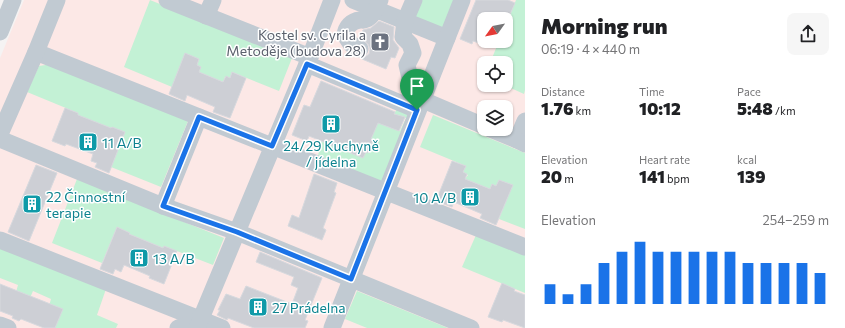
<!DOCTYPE html>
<meta charset="utf-8">
<style>
:root{--surface:#fff;--page:#f6f6f6;--text:#202124;--muted:#757577;--accent:#1a73e8}
body{margin:0;font-family:Commissioner,sans-serif;background:var(--page);color:var(--text);height:100vh;display:flex;flex-direction:column;font-size:15px;white-space:nowrap}
*{box-sizing:border-box;margin:0}
p{font-size:13px;color:var(--muted)}
.icon{flex:none;width:22px;height:22px;fill:none;stroke:currentColor;stroke-width:2;stroke-linecap:round;stroke-linejoin:round}
.map{position:relative;flex:1;overflow:hidden}
.details{display:flex;flex-direction:column;background:var(--surface);width:320px}
.details>*{flex:none}
.needle{width:26px;rotate:237deg}
.buttons{position:absolute;left:477px;top:12px;display:grid;gap:8px}
.buttons a{display:grid;place-items:center;width:36px;height:36px;border-radius:8px;background:var(--surface);box-shadow:0 1px 3px #0004;font-size:20px}
.pin{position:absolute;display:grid;place-items:center;width:34px;height:34px;color:#fff;margin:-41px -17px;border-radius:50% 50% 50% 0;rotate:-45deg;box-shadow:0 0 4px #0007}
.pin .icon{rotate:45deg}
.round{display:grid;place-items:center;flex:none;width:42px;height:42px;border-radius:8px;background:var(--page)}
.summary{display:flex;align-items:center;justify-content:space-between;height:68px;padding:0 16px}
h1{font-size:22px;font-weight:800;line-height:30px}
.stats{display:grid;grid-template-columns:repeat(3,1fr);gap:6px;height:68px;padding:4px 16px}
.stats div{display:grid;align-content:center}
.stats b{font-size:17px;font-weight:800}
.stats small{font-size:11px;font-weight:400}
.stats p{font-size:11px}
.chart{height:112px;padding:8px 16px}
.chart p{display:flex;justify-content:space-between}
.chart svg{width:100%;height:72px;margin-top:4px;stroke:var(--accent);stroke-width:6}
main{display:flex;flex:1;min-height:0}
.map>svg:first-child{display:block}
.medical{fill:#fce8e6;fill-rule:evenodd}
.green{fill:#c3f1d5}
.building{fill:#cdcfd5;stroke:#d7d9de}
.lines{fill:none;stroke-linecap:round;stroke-linejoin:round}
.minor{stroke:#c1cad2;stroke-width:17}
.route-casing{stroke:#fff;stroke-width:8}
.route{stroke:#1a73e8;stroke-width:5}
.labels{text-anchor:middle;dominant-baseline:central;stroke-width:3;stroke-linejoin:round;paint-order:stroke}
.worship-label{font-size:14px;fill:#5b616d;stroke:#fff;text-anchor:end}
.culture-label{font-size:14px;fill:#0d838f;stroke:#fff;text-anchor:start}
</style>
<main>
<div class="map">
<svg width="525" height="328" viewBox="0 0 525 328">
<rect width="100%" height="100%" fill="#f5f3f3"/>
<path class="medical" d="M 24,0 L 525,0 L 525,328 L 0,328 L 0,58 ZM 484,19 L 506,19 L 506,41 L 484,41 ZM 484,63 L 506,63 L 506,85 L 484,85 ZM 484,107 L 506,107 L 506,129 L 484,129 Z"/>
<g class="green">
<polygon points="150,0 292,58 279,91 232,72 230,78 225,77 223,82 199,72 201,67 197,65 199,59 185,54 172,87 124,67"/>
<polygon points="415,0 457,0 444,35 407,20"/>
<polygon points="516,0 525,0 525,90 524,94 504,85 506,85 506,63 490,63 499,41 506,41 506,25"/>
<polygon points="52,64 188,121 161,187 111,167 125,132 112,127 111,129 77,115 78,113 27,92 39,66"/>
<polygon points="398,107 409,111 384,184 318,156 321,141 363,158 366,152 368,153 373,141 371,139 367,118 400,131 406,118 394,114"/>
<polygon points="433,115 525,153 525,229 499,219 512,185 499,180 496,186 492,184 490,189 465,179 468,175 463,172 466,166 420,147"/>
<polygon points="77,179 224,238 213,265 164,246 163,248 129,234 130,233 117,227 102,263 52,243"/>
<polygon points="476,235 525,255 525,293 462,267"/>
<polygon points="0,246 106,289 97,315 118,324 116,328 54,328 49,306 51,299 33,291 30,298 16,292 18,285 0,278"/>
<polygon points="357,291 448,328 367,328 345,319"/>
</g>
<g class="building">
<polygon points="476,0 508,0 515,3 508,19 484,19 484,30 479,43 473,41 472,44 460,39"/>
<polygon points="379,21 394,27 393,40 399,48 395,58 391,57 386,69 362,59 369,54 370,49 368,44 360,38 363,30 371,28"/>
<polygon points="185,53 199,59 197,65 201,67 199,72 223,82 226,76 230,78 232,72 246,78 230,118 213,112 215,107 187,95 185,101 169,94"/>
<polygon points="321,81 395,112 394,114 405,117 399,131 378,123 371,139 373,140 368,153 366,152 363,158 309,136 307,141 292,135 304,105 310,107"/>
<polygon points="65,108 78,113 78,115 111,128 112,127 125,132 109,173 95,167 97,163 91,161 93,154 66,144 65,146 52,141"/>
<polygon points="452,161 466,166 463,172 467,174 465,179 490,189 492,184 496,186 499,180 513,185 496,225 480,218 482,214 454,202 452,207 436,201"/>
<polygon points="36,165 57,173 29,241 8,232"/>
<polygon points="314,174 337,183 334,192 336,193 323,228 326,230 322,240 288,226 292,215 299,218"/>
<polygon points="117,227 130,233 129,234 163,248 164,246 177,251 164,284 149,278 150,276 124,265 121,272 115,269 113,274 100,269"/>
<polygon points="260,252 322,278 305,320 308,321 305,328 254,328 228,318 227,320 217,315 220,310 218,310 226,294 240,299 246,286 292,304 298,288 291,285 294,277 256,262"/>
<polygon points="502,283 515,289 514,291 525,295 525,328 503,320 502,322 488,317"/>
<polygon points="0,284 63,309 55,328 44,328 21,319 19,321 12,318 13,316 0,311"/>
</g>
<g class="lines">
<g class="minor">
<polyline points="167,0 310,57"/>
<polyline points="353,0 447,38"/>
<polyline points="414,0 405,21 403,37 410,44 413,53 407,65 417,110"/>
<polyline points="206,16 213,0"/>
<polyline points="0,32 13,0"/>
<path d="M 360,49 L 351,44 L 345,35 C 346,27 351,21 360,20 C 364,20 363,21 367,19 C 374,15 377,7 380,0"/>
<polyline points="36,52 525,247"/>
<polyline points="307,64 417,110"/>
<polyline points="423,100 484,126"/>
<polyline points="525,121 517,140 525,144"/>
<polyline points="490,129 517,140"/>
<polyline points="0,134 36,52 57,0"/>
<polyline points="0,139 163,206 237,232 471,328"/>
<polyline points="163,206 199,117"/>
<polyline points="0,240 222,328"/>
<polyline points="0,325 8,328"/>
<polyline points="178,328 201,320"/>
<polyline points="197,328 310,57 332,0"/>
<polyline points="332,328 462,0"/>
</g>
</g>
<g class="lines">
<defs>
<polygon id="route" points="307,64 417,110 351,279 237,232 163,206 199,117 272,146"/>
</defs>
<use href="#route" class="route-casing"/>
<use href="#route" class="route"/>
</g>
<defs>
<symbol id="church-square" viewBox="-11 -11 22 22"><rect x="-9" y="-9" width="18" height="18" rx="4" fill="#6b7280" stroke="#fff"/><path d="M-1.2-6h2.4v3.5h3.3v2.4h-3.3V6h-2.4V-.1h-3.3v-2.4h3.3Z" fill="#fff"/></symbol>
<symbol id="building-square" viewBox="-11 -11 22 22"><rect x="-9" y="-9" width="18" height="18" rx="4" fill="#0f9aa8" stroke="#fff"/><path d="M-4-6H4V6H1V3H-1V6H-4ZM-2.5-4.3h1.7v1.8h-1.7ZM.8-4.3h1.7v1.8H.8ZM-2.5-1h1.7V.8h-1.7ZM.8-1h1.7V.8H.8Z" fill="#fff"/></symbol>
</defs>
<g fill-rule="evenodd">
<use href="#church-square" x="369" y="31" width="22" height="22"/>
<use href="#building-square" x="320" y="113" width="22" height="22"/>
<use href="#building-square" x="77" y="131" width="22" height="22"/>
<use href="#building-square" x="459" y="186" width="22" height="22"/>
<use href="#building-square" x="21" y="193" width="22" height="22"/>
<use href="#building-square" x="128" y="247" width="22" height="22"/>
<use href="#building-square" x="247" y="296" width="22" height="22"/>
</g>
<g class="labels">
<g class="worship-label">
<text x="366" y="34">Kostel sv. Cyrila a<tspan x="366" dy="16">Metoděje (budova 28)</tspan></text>
</g>
<g class="culture-label">
<text x="102" y="142">11 A/B</text>
<text x="331" y="145" text-anchor="middle">24/29 Kuchyně<tspan x="331" dy="16">/ jídelna</tspan></text>
<text x="46" y="196">22 Činnostní<tspan x="46" dy="16">terapie</tspan></text>
<text x="456" y="197" text-anchor="end">10 A/B</text>
<text x="153" y="258">13 A/B</text>
<text x="272" y="307">27 Prádelna</text>
</g>
</g>
</svg>
<div class="buttons">
<a><svg class="needle" viewBox="-14 -14 28 28"><path d="M0-13l5 13h-10z" fill="#e53935"/><path d="M0 13l5-13h-10z" fill="#757577"/></svg></a>
<a><svg class="icon" aria-label="locate" viewBox="0 0 24 24"><circle cx="12" cy="12" r="6"/><path d="M12 2v4M12 18v4M2 12h4M18 12h4"/></svg></a>
<a><svg class="icon" aria-label="layers" viewBox="0 0 24 24"><path d="M12 4l9 5-9 5-9-5zM3 14l9 5 9-5"/></svg></a>
</div>
<div class="pin" style="left:417px;top:110px;background:#1e9e55"><svg class="icon" aria-label="arrive" viewBox="0 0 24 24"><path d="M6 21V4h12l-3 4 3 4H6"/></svg></div>
</div>
<section class="details">
<div class="summary"><div><h1>Morning run</h1><p>06:19 · 4 × 440 m</p></div><a class="round"><svg class="icon" aria-label="share" viewBox="0 0 24 24"><path d="M12 15V3M7 8l5-5 5 5M5 13v7h14v-7"/></svg></a></div>
<div class="stats">
<div><p>Distance</p><b>1.76<small> km</small></b></div>
<div><p>Time</p><b>10:12</b></div>
<div><p>Pace</p><b>5:48<small> /km</small></b></div>
</div>
<div class="stats">
<div><p>Elevation</p><b>20<small> m</small></b></div>
<div><p>Heart rate</p><b>141<small> bpm</small></b></div>
<div><p>kcal</p><b>139</b></div>
</div>
<div class="chart"><p><span>Elevation</span>254–259 m</p>
<svg viewBox="0 0 160 44" preserveAspectRatio="none"><path d="M5 44V32M15 44V38M25 44V32M35 44V19M45 44V12M55 44V6M65 44V12M75 44V12M85 44V12M95 44V12M105 44V12M115 44V19M125 44V19M135 44V19M145 44V19M155 44V25"/></svg>
</div>
</section>
</main>
